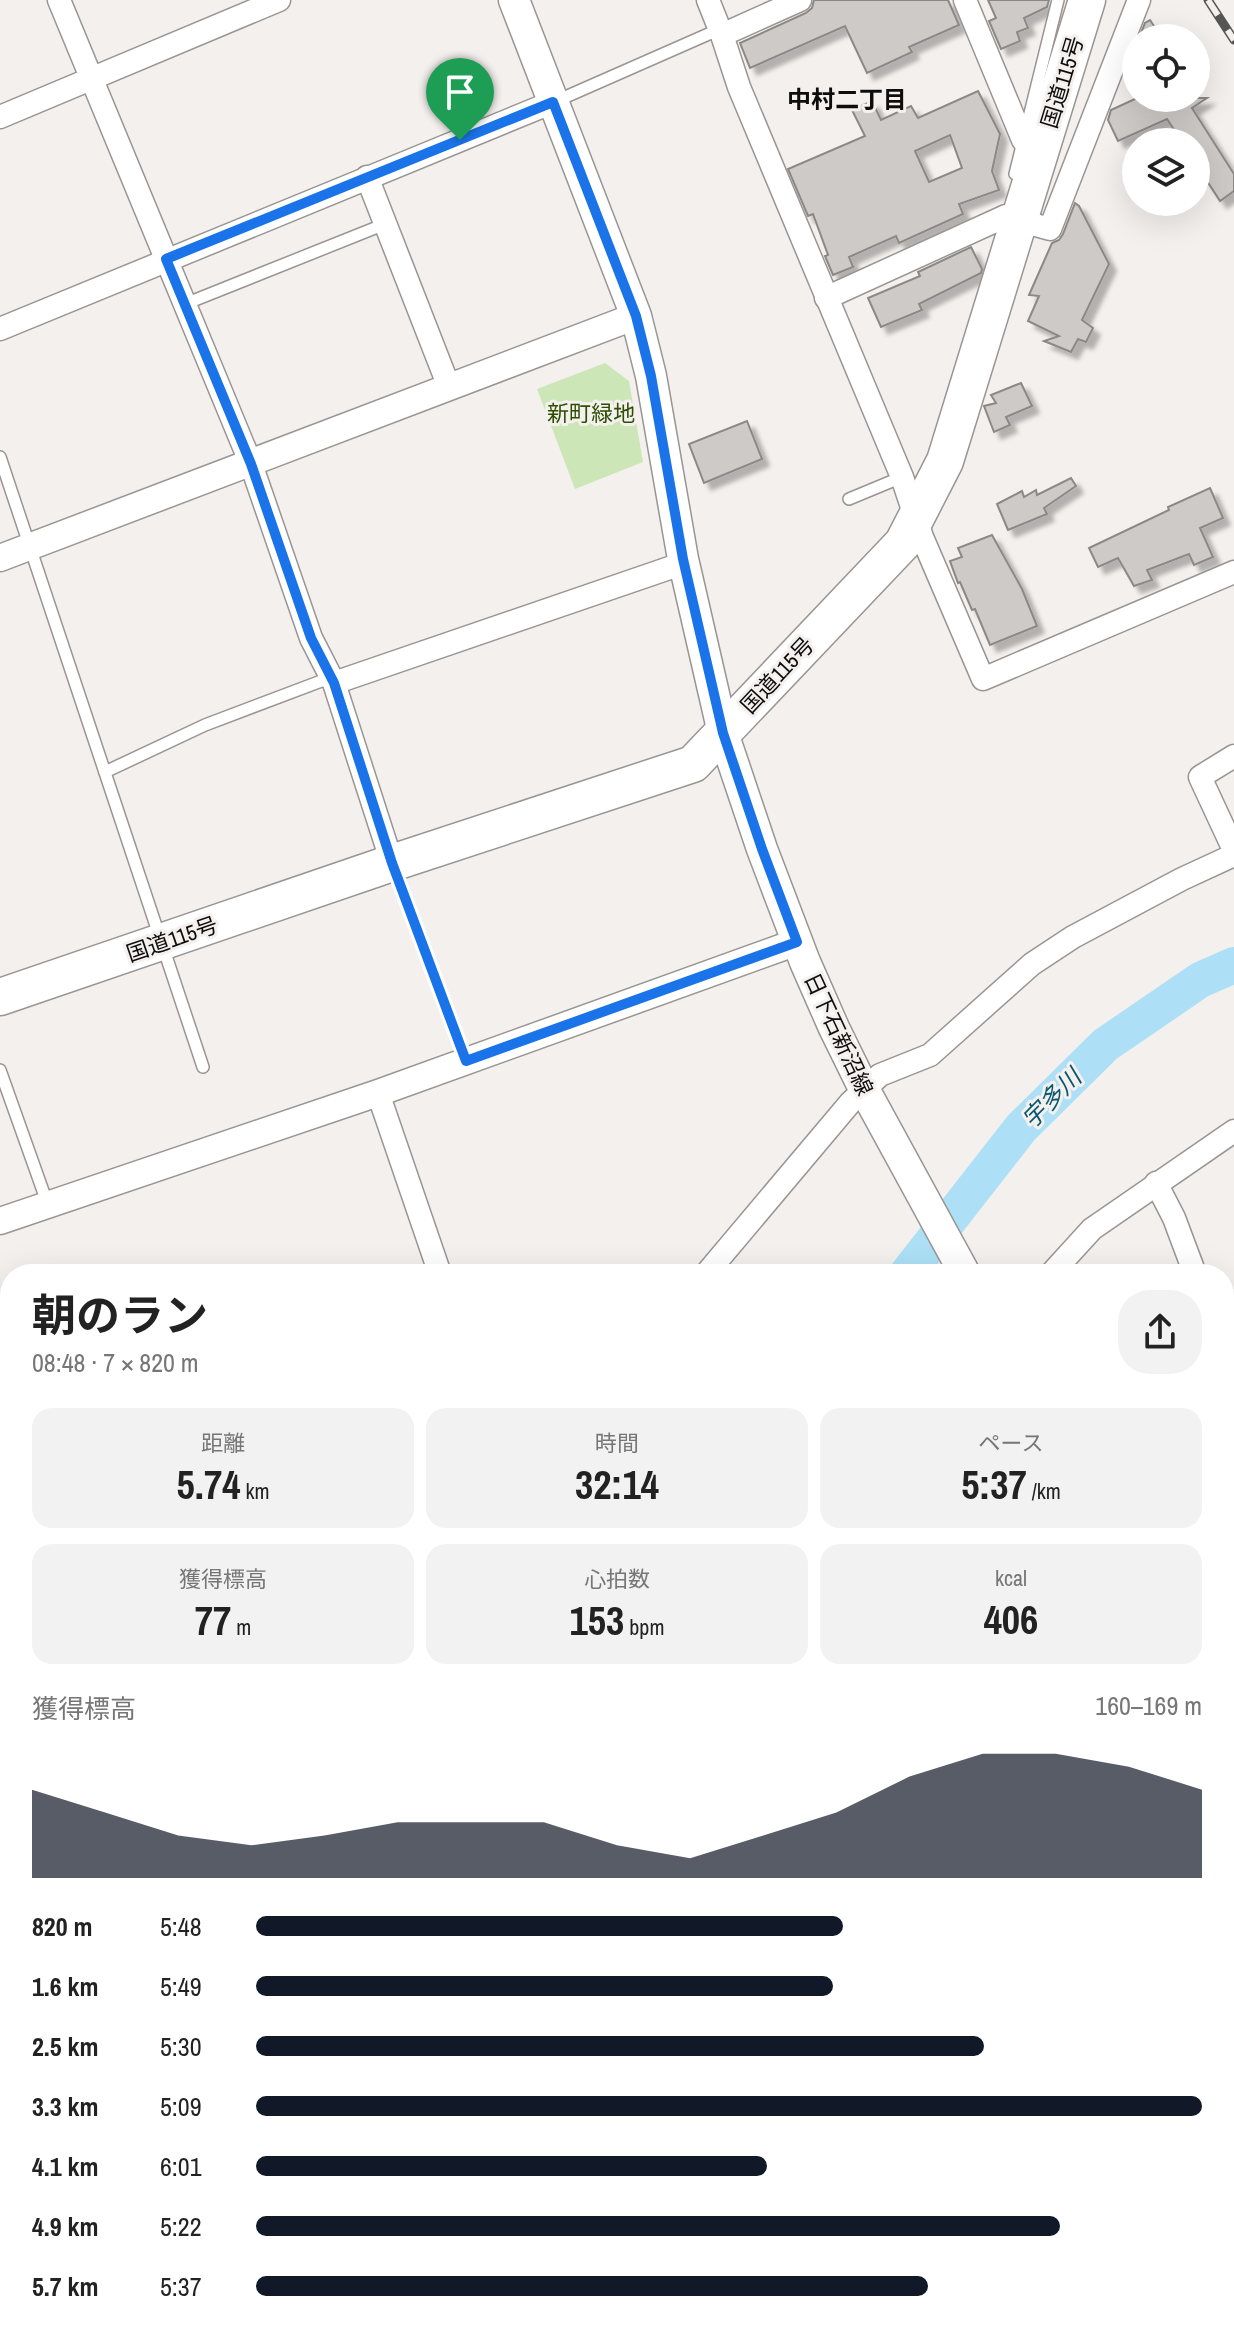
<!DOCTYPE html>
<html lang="ja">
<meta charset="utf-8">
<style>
:root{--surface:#fff;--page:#f2f2f2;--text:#222;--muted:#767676;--accent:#111827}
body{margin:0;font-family:"Archivo Narrow","Noto Sans JP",sans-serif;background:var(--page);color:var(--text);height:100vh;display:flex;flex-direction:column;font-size:30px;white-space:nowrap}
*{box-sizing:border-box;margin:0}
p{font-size:26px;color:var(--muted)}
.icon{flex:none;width:44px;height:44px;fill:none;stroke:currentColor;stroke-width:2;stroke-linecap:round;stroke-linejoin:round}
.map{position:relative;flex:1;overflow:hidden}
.details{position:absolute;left:0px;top:1264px;width:1234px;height:1070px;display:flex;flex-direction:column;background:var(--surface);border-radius:32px 32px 0 0;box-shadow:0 8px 32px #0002}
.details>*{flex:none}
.tools{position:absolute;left:1122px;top:24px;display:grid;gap:16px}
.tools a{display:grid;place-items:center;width:88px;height:88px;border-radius:50%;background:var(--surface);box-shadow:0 8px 32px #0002;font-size:40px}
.pin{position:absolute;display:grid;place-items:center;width:68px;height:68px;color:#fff;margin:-82px -34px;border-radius:50% 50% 50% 0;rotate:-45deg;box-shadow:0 0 8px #0007}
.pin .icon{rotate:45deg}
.round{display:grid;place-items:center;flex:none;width:84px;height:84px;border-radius:32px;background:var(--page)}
.overview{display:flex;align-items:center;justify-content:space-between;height:136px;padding:0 32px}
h1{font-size:44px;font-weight:700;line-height:60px}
.metrics{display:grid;grid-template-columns:repeat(3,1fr);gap:12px;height:136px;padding:8px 32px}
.metrics div{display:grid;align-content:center;border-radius:20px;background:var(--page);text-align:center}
.metrics b{font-size:40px;font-weight:700}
.metrics small{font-size:22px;font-weight:400}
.metrics p{font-size:22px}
.chart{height:224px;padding:16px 32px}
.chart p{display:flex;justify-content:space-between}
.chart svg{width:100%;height:144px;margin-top:8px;fill:var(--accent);opacity:.7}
ul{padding:0 32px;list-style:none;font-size:26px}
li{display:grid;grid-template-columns:128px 96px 1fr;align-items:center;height:60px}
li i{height:20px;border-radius:10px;background:var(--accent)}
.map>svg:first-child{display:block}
.green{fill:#cce6b7}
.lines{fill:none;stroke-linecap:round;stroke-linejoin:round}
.river{stroke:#ade0f6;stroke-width:36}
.building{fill:#cecac8;stroke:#8c8886;stroke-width:2;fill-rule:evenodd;filter:url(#shadow)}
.service-casing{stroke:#999593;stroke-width:14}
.minor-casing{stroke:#999593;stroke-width:25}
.tertiary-casing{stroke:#999593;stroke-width:29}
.secondary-casing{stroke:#999593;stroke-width:33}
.trunk-casing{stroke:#999593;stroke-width:39}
.service{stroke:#fff;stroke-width:11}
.minor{stroke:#fff;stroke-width:22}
.tertiary{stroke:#fff;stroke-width:26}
.secondary{stroke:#fff;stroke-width:30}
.trunk{stroke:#fff;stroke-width:36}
.rail-casing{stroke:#575554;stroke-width:9}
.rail{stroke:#f4f0ee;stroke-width:6;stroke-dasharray:18;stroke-linecap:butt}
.route-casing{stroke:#fff;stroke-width:16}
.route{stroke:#1a73e8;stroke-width:10}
.labels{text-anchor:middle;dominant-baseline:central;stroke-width:6;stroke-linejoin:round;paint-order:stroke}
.street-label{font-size:22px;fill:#0e0d0c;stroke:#f4f0ee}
.park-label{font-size:22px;fill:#2d4d00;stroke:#f4f0ee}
.neighbourhood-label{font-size:24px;font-weight:bold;fill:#0e0d0c;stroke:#f4f0ee}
.water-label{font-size:24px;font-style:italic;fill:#08566f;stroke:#f4f0ee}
</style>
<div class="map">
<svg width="1234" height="2333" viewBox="0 0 1234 2333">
<defs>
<filter id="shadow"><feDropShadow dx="7" dy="7" stdDeviation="2" flood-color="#0004"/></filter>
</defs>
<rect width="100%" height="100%" fill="#f4f0ee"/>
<polygon class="green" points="605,363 629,381 643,462 575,489 537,389"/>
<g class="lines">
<g class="river">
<polyline points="907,1274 1021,1128 1105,1045 1200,980 1234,965"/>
<polyline points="34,2333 41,2324"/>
</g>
</g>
<g class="building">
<polygon points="814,0 948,0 959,25 909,47 912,52 867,73 845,26 750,68 740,43 806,13 812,8"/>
<polygon points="988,0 1049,0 1047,7 1024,18 1028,28 1017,32 1020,41 1001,49 989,21 996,18"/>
<polygon points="1150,20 1162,38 1139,38 1145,23"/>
<path d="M 978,91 L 1000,134 L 992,171 L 999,190 L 959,204 L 963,214 L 899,243 L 896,236 L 849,257 L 853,267 L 833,275 L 825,256 L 828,255 L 813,214 L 808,216 L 788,169 L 865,136 L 852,110 L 872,101 L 881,120 L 911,106 L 918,118 ZM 950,135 L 962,168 L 929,182 L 915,151 Z"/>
<polygon points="1137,98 1207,98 1192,108 1234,174 1234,191 1220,201 1196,164 1196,142 1182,142 1167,119 1118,141 1108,120 1111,110"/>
<polygon points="1075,203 1079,206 1109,264 1082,320 1093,328 1086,342 1078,339 1071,352 1044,341 1059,336 1028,321 1039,296 1029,295 1052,243 1059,240 1063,234"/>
<polygon points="971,247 982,269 981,273 919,304 922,310 881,327 868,298 920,276 918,272"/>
<polygon points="1021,383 1032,406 1006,417 1010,425 994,432 984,406 996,403 991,395"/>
<polygon points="747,421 762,459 704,483 689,444"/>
<polygon points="1071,478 1076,486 1044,508 1047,514 1008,530 997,504 1022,491 1024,497 1036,490 1037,495"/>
<polygon points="1210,488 1223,518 1200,528 1213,557 1194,565 1189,554 1147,570 1152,580 1134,586 1118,558 1098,567 1089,548 1169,510 1168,507"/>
<polygon points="992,535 1022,589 1037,626 990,645 975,609 972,610 960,582 958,583 950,561 962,557 958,548"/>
</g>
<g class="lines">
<defs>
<g id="service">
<polyline points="554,102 720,29"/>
<polyline points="1015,174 1058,0"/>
<polyline points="185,304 385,224"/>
<polyline points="0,457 203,1067"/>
<polyline points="849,499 902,477"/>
<polyline points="105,772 205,725 332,677"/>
<polyline points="394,867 466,1061"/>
<polyline points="0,1070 48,1205"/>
</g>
<g id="minor">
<polyline points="59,0 251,464 311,638 334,683 392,863"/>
<polyline points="708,0 722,35 739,87 902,477 922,537 983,679 1234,572"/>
<polyline points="965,0 1023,140"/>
<polyline points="722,35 800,0"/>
<polyline points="0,117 279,0"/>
<polyline points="367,177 449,387"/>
<polyline points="1032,224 1050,229 1139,0"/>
<polyline points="826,298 1006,216 1013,218"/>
<polyline points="0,329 553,102"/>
<polyline points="334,683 684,563"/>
<polyline points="1234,756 1200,777 1234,850"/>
<polyline points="378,1093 440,1274"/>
<polyline points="1156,1183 1174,1218 1195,1274"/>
<polyline points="706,1274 850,1103 880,1075 930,1055 1032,964 1073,937 1182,879 1234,855"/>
<polyline points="1051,1274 1092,1229 1234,1131"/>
<polyline points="1224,1352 1234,1378"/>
<polyline points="0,1477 10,1474"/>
<polyline points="1224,1533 1234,1528"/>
<polyline points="0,1832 10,1844"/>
<polyline points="1224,2173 1234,2162"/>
<polyline points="0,2175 10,2160"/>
<polyline points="1224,2238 1234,2247"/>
<polyline points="671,2324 700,2333"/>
<polyline points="184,2333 189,2324"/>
<polyline points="1073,2333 1082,2324"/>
</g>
<g id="tertiary">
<polyline points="0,558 636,316"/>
<polyline points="0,1221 378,1093 797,942"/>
</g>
<g id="secondary">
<polyline points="514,0 636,316 651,376 683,559 723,733 762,849 805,962 834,1028 864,1089 965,1274"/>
<polyline points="1224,1803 1234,1823"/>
</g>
<polyline id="trunk" points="0,997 392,863 693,764 903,543 945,461 1087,0"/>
</defs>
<use href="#service" class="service-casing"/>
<use href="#minor" class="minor-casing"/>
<use href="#tertiary" class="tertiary-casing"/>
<use href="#secondary" class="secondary-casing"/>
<use href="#trunk" class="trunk-casing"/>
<use href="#service" class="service"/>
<use href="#minor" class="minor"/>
<use href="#tertiary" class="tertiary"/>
<use href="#secondary" class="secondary"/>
<use href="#trunk" class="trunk"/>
<defs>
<polyline id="rail" points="1208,0 1234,40"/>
</defs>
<use href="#rail" class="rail-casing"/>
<use href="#rail" class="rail"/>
</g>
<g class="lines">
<defs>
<polygon id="route" points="553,102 636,316 651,376 683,559 723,733 762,849 797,942 466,1061 392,863 334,683 311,638 251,464 166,259"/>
</defs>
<use href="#route" class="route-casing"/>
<use href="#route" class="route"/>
</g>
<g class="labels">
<g class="street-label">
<text transform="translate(1062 82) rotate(-73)">国道115号</text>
<text transform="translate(777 675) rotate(-47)">国道115号</text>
<text transform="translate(172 939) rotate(-19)">国道115号</text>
<text transform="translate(839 1034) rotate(65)">日下石新沼線</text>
</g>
<g class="park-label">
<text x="591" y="413">新町緑地</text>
</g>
<g class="neighbourhood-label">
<text x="847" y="99">中村二丁目</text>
</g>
<g class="water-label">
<text transform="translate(1051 1098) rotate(-45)">宇多川</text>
</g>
</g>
</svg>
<div class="tools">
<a><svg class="icon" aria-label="locate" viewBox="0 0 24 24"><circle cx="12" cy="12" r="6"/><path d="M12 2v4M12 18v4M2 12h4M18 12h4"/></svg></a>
<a><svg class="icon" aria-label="layers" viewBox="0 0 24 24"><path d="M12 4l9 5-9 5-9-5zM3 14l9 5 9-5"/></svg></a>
</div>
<div class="pin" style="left:460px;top:140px;background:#1e9e55"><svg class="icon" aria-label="arrive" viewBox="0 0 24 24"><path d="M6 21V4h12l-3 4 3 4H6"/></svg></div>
<section class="details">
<div class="overview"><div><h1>朝のラン</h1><p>08:48 · 7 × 820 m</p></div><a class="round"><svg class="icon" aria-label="share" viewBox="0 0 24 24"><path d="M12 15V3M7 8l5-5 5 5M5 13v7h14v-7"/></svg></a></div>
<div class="metrics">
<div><p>距離</p><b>5.74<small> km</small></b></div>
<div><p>時間</p><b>32:14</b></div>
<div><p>ペース</p><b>5:37<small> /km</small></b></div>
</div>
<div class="metrics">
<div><p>獲得標高</p><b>77<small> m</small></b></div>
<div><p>心拍数</p><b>153<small> bpm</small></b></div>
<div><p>kcal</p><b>406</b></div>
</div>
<div class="chart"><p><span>獲得標高</span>160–169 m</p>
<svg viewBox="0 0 160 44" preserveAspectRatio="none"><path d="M0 44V17L10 24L20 31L30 34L40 31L50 27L60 27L70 27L80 34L90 38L100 31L110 24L120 13L130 6L140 6L150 10L160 17V44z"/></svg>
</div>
<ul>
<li><b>820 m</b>5:48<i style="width:62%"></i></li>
<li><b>1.6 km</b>5:49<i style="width:61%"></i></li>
<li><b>2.5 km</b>5:30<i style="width:77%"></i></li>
<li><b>3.3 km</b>5:09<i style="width:100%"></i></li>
<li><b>4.1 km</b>6:01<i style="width:54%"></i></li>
<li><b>4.9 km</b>5:22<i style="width:85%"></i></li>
<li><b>5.7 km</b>5:37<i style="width:71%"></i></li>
</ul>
</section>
</div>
